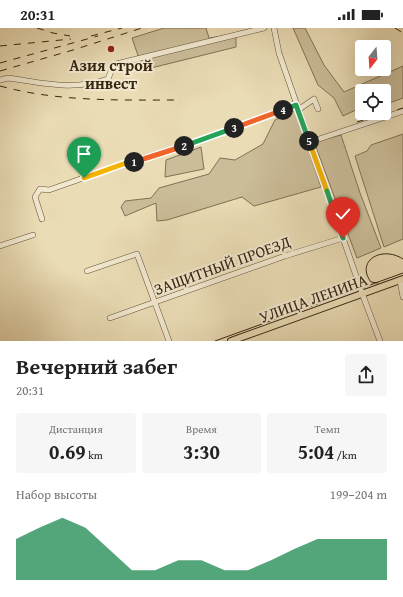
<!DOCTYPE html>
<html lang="ru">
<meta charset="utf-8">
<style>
:root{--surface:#fff;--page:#f6f6f6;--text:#222;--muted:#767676;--accent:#0b8043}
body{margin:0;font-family:"Gentium Book Plus",serif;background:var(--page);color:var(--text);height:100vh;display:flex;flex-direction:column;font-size:15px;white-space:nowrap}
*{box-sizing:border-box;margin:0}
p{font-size:13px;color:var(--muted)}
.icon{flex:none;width:22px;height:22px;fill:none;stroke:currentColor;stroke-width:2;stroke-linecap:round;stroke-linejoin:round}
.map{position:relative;height:313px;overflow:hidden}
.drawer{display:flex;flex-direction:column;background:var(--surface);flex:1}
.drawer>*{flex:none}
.needle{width:26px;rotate:197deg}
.buttons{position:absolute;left:355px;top:12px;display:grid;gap:8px}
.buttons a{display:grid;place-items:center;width:36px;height:36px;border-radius:4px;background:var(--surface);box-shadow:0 4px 16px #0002;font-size:20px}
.pin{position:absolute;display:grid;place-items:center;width:34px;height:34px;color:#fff;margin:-41px -17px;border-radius:50% 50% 50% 0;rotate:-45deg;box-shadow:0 0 4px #0007}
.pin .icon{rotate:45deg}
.km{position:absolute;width:20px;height:20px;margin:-10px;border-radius:50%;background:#222;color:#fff;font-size:11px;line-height:20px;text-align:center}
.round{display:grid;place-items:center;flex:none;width:42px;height:42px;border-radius:4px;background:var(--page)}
.headline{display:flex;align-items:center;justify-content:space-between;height:68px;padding:0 16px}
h1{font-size:22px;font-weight:700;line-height:30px}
.figures{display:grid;grid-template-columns:repeat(3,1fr);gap:6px;height:68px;padding:4px 16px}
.figures div{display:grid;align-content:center;border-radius:4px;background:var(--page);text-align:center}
.figures b{font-size:20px;font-weight:700}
.figures small{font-size:11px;font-weight:400}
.figures p{font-size:11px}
.chart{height:112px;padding:8px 16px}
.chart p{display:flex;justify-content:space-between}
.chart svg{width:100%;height:72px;margin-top:4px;fill:var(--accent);opacity:.7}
.status{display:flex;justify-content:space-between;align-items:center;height:28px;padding:0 20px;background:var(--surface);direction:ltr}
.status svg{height:11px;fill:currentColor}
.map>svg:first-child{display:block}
.green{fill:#cbbd99;stroke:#807155}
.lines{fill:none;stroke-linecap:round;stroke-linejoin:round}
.minor-casing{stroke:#63533a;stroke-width:6}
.major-casing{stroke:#362511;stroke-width:8}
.minor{stroke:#f1e8cf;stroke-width:5}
.major{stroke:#eadcb5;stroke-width:6}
.tram{stroke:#362511;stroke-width:1}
.rail{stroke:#362511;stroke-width:1;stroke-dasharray:7 7;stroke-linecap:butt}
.split-1-casing{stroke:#fff;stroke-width:8}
.split-2-casing{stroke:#fff;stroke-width:8}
.split-3-casing{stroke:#fff;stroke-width:8}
.split-4-casing{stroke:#fff;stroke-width:8}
.split-5-casing{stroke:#fff;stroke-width:8}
.split-6-casing{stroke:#fff;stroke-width:8}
.split-7-casing{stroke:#fff;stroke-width:8}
.split-1{stroke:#f5b400;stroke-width:5}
.split-2{stroke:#f0652b;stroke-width:5}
.split-3{stroke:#22a559;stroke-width:5}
.split-4{stroke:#f0652b;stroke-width:5}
.split-5{stroke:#22a559;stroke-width:5}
.split-6{stroke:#f5b400;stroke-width:5}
.split-7{stroke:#22a559;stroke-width:5}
.poi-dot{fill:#8f2418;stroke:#f1e8cf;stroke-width:1.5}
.labels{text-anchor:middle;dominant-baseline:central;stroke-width:4;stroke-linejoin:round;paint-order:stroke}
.poi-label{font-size:16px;font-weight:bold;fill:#362511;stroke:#f1e8cf}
.street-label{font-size:16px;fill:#362511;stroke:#f1e8cf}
</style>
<div class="status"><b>20:31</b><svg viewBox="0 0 49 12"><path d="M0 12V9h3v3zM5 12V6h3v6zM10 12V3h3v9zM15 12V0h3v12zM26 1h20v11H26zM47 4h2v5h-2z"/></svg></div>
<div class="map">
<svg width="403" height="313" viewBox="0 0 403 313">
<rect width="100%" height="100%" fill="#eadcb5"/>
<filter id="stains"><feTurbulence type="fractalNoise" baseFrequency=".005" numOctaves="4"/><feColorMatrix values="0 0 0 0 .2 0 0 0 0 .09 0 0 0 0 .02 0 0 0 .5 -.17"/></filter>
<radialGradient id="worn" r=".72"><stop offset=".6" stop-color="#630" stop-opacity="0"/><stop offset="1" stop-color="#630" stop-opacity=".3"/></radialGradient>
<g class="green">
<polygon points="164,0 206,0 209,10 236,6 236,19 143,42 132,10"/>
<polygon points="293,0 305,0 324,37 344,64 403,38 403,70 384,77 384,63 362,63 362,79 343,88 334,70 318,57"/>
<polygon points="295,82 321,159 254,178 242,169 167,192 157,193 156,175 125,188 121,179 125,173 151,170 159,160 209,146 220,130 235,132 263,116 275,92"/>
<polygon points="403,106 403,211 384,219 355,128 367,123 371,117"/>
<polygon points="341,107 360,165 381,220 357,230 314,114"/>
<polygon points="201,119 204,141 165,149 166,132"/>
</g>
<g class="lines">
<defs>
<g id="minor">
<polyline points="274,0 279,25 362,265 380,313"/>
<path d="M 0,52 L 8,50 C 44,55 72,63 108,51 L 113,38 L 116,36 L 264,0"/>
<polyline points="298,82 314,71 318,81"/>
<polyline points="310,114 403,83"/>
<polyline points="42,191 35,169 40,161 49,162 126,135 176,121 297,77"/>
<polyline points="0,218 33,207"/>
<polyline points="87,243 137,226 169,313"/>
<polyline points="400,252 403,269"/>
<polyline points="110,290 285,228 343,210"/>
</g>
<polyline id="major" points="231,313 403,251"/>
</defs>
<use href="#minor" class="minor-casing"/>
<use href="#major" class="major-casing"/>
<use href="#minor" class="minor"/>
<use href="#major" class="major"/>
<g class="tram">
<path d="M 378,255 L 371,254 C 355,233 382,217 403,231"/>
<polyline points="215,313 403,245"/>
</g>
<g class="rail">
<polyline points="37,0 53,5 70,8"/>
<polyline points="395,0 403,5"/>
<polyline points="91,8 122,0"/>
<polyline points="0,18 71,11"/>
<polyline points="0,35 98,8"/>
<polyline points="0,43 73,22 142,0"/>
<path d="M 0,58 C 59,74 120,72 181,72"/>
<polyline points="357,94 403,80"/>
</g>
</g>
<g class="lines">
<defs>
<polyline id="split-1" points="84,150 126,135 134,134"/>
<polyline id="split-2" points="134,134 184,118"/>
<polyline id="split-3" points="184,118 234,100"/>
<polyline id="split-4" points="234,100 283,82"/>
<polyline id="split-5" points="283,82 296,77 309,113"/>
<polyline id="split-6" points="309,113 327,163"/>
<polyline id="split-7" points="327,163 343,210"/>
</defs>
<use href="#split-1" class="split-1-casing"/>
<use href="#split-2" class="split-2-casing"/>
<use href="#split-3" class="split-3-casing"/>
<use href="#split-4" class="split-4-casing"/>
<use href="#split-5" class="split-5-casing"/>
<use href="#split-6" class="split-6-casing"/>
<use href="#split-7" class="split-7-casing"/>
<use href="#split-1" class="split-1"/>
<use href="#split-2" class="split-2"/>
<use href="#split-3" class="split-3"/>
<use href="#split-4" class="split-4"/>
<use href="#split-5" class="split-5"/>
<use href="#split-6" class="split-6"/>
<use href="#split-7" class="split-7"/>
</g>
<circle class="poi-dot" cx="111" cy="21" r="4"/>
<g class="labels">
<g class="poi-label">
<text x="111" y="37">Азия строй<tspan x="111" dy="18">инвест</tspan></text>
</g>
<g class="street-label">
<text transform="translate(222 237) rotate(-20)">ЗАЩИТНЫЙ ПРОЕЗД</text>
<text transform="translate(313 270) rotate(-20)">УЛИЦА ЛЕНИНА</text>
</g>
</g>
<rect width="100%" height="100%" filter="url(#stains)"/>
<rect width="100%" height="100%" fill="url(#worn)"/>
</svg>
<div class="buttons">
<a><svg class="needle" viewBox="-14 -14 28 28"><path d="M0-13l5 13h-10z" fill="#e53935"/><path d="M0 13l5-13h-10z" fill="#767676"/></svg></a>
<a><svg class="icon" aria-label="locate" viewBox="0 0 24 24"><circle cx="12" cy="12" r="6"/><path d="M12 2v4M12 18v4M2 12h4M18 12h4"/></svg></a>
</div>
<div class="pin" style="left:84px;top:150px;background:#1e9e55"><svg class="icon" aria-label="arrive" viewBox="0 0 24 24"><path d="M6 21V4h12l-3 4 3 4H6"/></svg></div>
<div class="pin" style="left:343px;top:210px;background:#d93025"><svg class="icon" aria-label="check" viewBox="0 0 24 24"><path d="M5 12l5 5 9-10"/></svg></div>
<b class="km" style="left:134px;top:134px">1</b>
<b class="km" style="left:184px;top:118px">2</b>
<b class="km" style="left:234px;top:100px">3</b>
<b class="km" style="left:283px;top:82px">4</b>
<b class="km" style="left:309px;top:113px">5</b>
</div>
<section class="drawer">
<div class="headline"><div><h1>Вечерний забег</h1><p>20:31</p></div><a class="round"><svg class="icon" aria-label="share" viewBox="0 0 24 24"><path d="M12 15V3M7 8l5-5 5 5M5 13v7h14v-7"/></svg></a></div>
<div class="figures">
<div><p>Дистанция</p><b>0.69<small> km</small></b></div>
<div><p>Время</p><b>3:30</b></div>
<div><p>Темп</p><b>5:04<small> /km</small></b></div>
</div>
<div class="chart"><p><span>Набор высоты</span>199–204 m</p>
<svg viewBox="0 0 160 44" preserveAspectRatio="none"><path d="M0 44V19L10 12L20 6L30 12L40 25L50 38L60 38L70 32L80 32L90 38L100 38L110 32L120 25L130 19L140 19L150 19L160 19V44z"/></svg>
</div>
</section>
